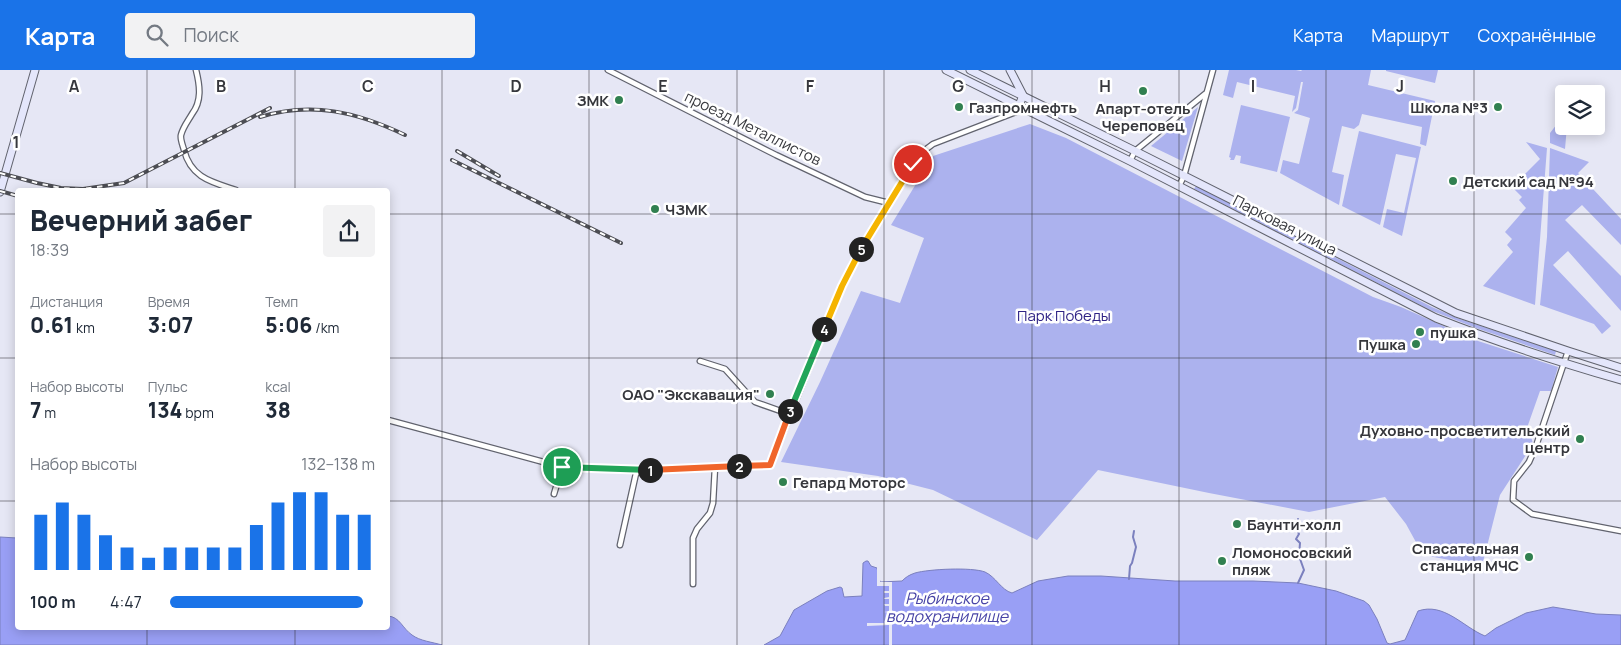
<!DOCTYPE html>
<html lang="ru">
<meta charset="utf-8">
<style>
:root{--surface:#fff;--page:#f2f2f3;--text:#1f2937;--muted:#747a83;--accent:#1a73e8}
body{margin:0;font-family:Manrope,sans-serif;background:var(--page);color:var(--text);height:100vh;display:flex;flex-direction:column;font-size:19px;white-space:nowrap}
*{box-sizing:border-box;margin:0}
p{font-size:16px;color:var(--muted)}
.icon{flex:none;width:28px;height:28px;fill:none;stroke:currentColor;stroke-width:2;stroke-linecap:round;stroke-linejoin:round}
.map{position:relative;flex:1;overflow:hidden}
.details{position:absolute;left:15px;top:118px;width:375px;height:442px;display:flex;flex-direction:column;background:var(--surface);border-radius:5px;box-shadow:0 2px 12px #0003}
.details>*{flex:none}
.tools{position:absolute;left:1555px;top:15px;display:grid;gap:10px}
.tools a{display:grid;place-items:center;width:50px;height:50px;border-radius:5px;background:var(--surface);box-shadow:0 2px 12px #0003;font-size:25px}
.pin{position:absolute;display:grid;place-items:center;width:42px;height:42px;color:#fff;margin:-21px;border:2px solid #fff;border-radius:50%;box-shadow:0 1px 5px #0007}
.km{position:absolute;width:25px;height:25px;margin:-12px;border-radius:50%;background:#222;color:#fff;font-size:14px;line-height:25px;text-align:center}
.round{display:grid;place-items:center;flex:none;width:52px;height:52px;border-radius:5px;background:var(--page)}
.headline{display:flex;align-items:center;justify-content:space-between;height:85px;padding:0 15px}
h1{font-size:28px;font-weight:800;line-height:38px}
.figures{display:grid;grid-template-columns:repeat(3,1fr);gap:8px;height:85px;padding:5px 15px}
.figures div{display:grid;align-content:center}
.figures b{font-size:21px;font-weight:800}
.figures small{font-size:14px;font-weight:400}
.figures p{font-size:14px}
.chart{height:140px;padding:10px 15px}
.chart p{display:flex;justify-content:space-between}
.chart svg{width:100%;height:90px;margin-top:5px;stroke:var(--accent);stroke-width:6}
ul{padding:0 15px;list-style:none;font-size:16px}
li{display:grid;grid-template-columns:80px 60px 1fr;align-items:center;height:38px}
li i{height:12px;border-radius:6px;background:var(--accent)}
header{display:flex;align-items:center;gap:30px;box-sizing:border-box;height:70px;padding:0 25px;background:var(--accent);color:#fff}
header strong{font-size:24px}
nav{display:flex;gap:28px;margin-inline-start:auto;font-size:18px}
.search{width:350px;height:45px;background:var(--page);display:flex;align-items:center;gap:12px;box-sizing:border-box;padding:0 18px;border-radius:5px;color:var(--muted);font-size:19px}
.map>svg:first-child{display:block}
.green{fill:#acb2ee}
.water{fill:#999ff5;stroke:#7b80be}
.pier{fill:#e6e7f5}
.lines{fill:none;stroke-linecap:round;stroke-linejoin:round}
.stream{stroke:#7b80be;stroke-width:2}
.street-casing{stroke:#61636e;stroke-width:7}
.secondary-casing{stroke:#61636e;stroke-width:9}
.street{stroke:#fff;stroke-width:4.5}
.secondary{stroke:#e4e6fb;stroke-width:7}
.rail-casing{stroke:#4d4e54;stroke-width:4}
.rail{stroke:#fff;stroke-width:2;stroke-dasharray:5.5;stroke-linecap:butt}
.split-1-casing{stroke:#fff;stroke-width:10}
.split-2-casing{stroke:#fff;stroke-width:10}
.split-3-casing{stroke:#fff;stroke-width:10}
.split-4-casing{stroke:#fff;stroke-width:10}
.split-5-casing{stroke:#fff;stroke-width:10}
.split-6-casing{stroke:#fff;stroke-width:10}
.split-1{stroke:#22a559;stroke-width:6}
.split-2{stroke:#f0652b;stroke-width:6}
.split-3{stroke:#f0652b;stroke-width:6}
.split-4{stroke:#22a559;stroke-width:6}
.split-5{stroke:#f5b400;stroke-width:6}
.split-6{stroke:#f5b400;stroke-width:6}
.grid{fill:none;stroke:#36373c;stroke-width:1;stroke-opacity:0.55}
.poi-dot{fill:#318050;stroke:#fff;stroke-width:2}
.labels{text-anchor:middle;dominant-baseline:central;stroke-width:5;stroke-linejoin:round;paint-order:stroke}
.poi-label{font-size:15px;font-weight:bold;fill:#36373c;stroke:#fff;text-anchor:start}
.street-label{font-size:15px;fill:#36373c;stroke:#fff}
.park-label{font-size:15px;fill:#2f2385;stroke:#fff}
.water-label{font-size:16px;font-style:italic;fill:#4743a6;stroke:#fff}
.grid-label{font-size:16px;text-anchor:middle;font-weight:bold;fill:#36373c;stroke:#fff;stroke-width:5;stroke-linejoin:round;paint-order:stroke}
</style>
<header>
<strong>Карта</strong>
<div class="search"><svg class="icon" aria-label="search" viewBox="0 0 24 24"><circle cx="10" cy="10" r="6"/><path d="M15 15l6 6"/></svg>Поиск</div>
<nav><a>Карта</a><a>Маршрут</a><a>Сохранённые</a></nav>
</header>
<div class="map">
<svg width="1621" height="575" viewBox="0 0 1621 575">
<rect width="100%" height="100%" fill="#e6e7f5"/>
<g class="green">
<polygon points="1229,0 1296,0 1301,1 1302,0 1371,0 1368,15 1435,31 1426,76 1420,74 1422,57 1362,44 1359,55 1354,59 1342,56 1332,102 1344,105 1339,135 1280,103 1283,90 1299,94 1310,48 1294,43 1298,40 1303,12 1301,12 1296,38 1292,42 1295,26 1237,12 1233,28 1223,25"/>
<polygon points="1386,0 1438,0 1435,13 1386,1"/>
<polygon points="1241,35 1290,47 1277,102 1240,93 1241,86 1236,85 1234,90 1230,90 1231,88 1229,87"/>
<polygon points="1198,37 1182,91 1151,76"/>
<polygon points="1564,45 1564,56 1567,56 1565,79 1550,73 1550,63"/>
<polygon points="1030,54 1066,68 1373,227 1401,237 1475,270 1558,297 1551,321 1540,321 1528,355 1533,374 1500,425 1482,496 1423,485 1406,454 1385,427 1309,442 1209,423 1098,400 1037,470 933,420 878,406 781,392 820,312 861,221 900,233 924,168 891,155 933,86"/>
<polygon points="1359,61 1421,77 1402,166 1383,157 1387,139 1404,143 1416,88 1396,84 1380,155 1342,136"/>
<polygon points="1526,72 1547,78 1535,235 1483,216 1513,182 1507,175 1512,169 1505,162 1526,138 1519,130 1522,127 1512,117 1540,89"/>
<polygon points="1550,78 1589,92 1578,103 1621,149 1621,175 1582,135 1565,150 1621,206 1621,241 1568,181 1553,195 1611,256 1602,264 1594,254 1540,235 1547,167"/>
<polygon points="1196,116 1432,237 1457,248 1556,281 1555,285 1476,258 1430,240 1194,119"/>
</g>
<g class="water">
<path d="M 0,467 L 17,468 L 18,558 L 388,558 L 388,546 C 400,547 402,558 412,565 C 420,571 432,572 442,575 L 0,575 Z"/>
<path d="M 866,491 L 868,491 L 871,496 L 877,498 L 880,512 L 902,511 C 906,507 909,505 915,503 C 929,499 972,497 985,502 C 996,507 1001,520 1012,523 L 1038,511 L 1068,506 L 1101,506 L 1175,511 L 1253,511 L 1298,513 L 1336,521 L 1364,531 L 1369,535 L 1377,549 L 1387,573 L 1390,574 L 1405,570 L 1418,541 C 1444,532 1463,557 1485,566 L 1496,558 L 1526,543 L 1553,537 L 1596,544 L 1621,545 L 1621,575 L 764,575 L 780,566 L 794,540 L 827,521 L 840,517 L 842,518 L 844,527 L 862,526 L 863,493 Z"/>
</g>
<polygon class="pier" points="877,496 880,498 880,512 892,512 892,575 889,575 889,555 867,556 867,553 889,553 889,543 884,542 889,541 889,536 885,536 884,534 889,534 889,529 884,529 884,528 889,527 889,523 884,523 884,521 889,521 889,516 877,516"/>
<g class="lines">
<g class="stream">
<polyline points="1298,449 1297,460 1299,464 1296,469 1300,473 1299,486 1304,500 1298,513"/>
<polyline points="1129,509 1130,496 1132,493 1136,477 1133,467 1134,461"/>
</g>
<defs>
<g id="street">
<path d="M 196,0 C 200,16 202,31 192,44 C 188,51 183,57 181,65 C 180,69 183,76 184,80 C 191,108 212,112 236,120"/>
<polyline points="608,0 776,85 865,127 889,133"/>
<polyline points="1130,91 1135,81 1205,24"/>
<polyline points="1179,116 1184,106 1213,0"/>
<polyline points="1568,281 1536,376 1529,392 1514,411 1513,430 1532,444 1621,461"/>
<polyline points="700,291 725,299 755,332 789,344"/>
<polyline points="388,350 562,397 653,400 770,395 842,216 854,190 913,94 921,83 933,74 1016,42 1019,36"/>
<polyline points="554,424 562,397"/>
<polyline points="620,475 637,399"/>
<polyline points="693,514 693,468 697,459 710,443 713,433 715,397"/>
</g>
<g id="secondary">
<path d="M 946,0 L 1130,91 L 1436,248 C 1496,272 1559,292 1621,310"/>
<polyline points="970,0 1135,81 1456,243 1568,281 1621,298"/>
<polyline points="1010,0 1023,25 1019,36"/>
<polyline points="0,122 35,0"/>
</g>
</defs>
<use href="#street" class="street-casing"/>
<use href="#secondary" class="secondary-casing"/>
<use href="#street" class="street"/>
<use href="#secondary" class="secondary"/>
<defs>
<g id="rail">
<path d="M 260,47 C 312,31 357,42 405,65"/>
<polyline points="457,81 499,106"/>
<polyline points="452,90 621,173"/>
<polyline points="0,103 37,113 61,118 83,119 124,113 270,38"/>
<polyline points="0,121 18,126"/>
</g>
</defs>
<use href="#rail" class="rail-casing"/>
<use href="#rail" class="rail"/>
</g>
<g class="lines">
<defs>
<polyline id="split-1" points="562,397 650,400"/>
<polyline id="split-2" points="650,400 739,396"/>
<polyline id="split-3" points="739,396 770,395 790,341"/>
<polyline id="split-4" points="790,341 824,259"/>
<polyline id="split-5" points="824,259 842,216 861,179"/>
<polyline id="split-6" points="861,179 913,94"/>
</defs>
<use href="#split-1" class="split-1-casing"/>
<use href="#split-2" class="split-2-casing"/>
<use href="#split-3" class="split-3-casing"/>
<use href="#split-4" class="split-4-casing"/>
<use href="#split-5" class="split-5-casing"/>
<use href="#split-6" class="split-6-casing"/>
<use href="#split-1" class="split-1"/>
<use href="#split-2" class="split-2"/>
<use href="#split-3" class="split-3"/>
<use href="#split-4" class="split-4"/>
<use href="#split-5" class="split-5"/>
<use href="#split-6" class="split-6"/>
</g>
<path class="grid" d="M 147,0 L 147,120M 295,0 L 295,120M 442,0 L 442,575M 589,0 L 589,575M 737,0 L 737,575M 884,0 L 884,575M 1032,0 L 1032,575M 1179,0 L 1179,575M 1326,0 L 1326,575M 1474,0 L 1474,575M 0,144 L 18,144M 388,144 L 1621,144M 0,288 L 18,288M 388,288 L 1621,288M 0,431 L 18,431M 388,431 L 1621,431M 147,558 L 147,575M 295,558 L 295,575"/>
<g class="poi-dot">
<circle cx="1143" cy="21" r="5"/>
<circle cx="619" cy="30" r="5"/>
<circle cx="959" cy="37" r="5"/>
<circle cx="1498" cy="37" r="5"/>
<circle cx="1453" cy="111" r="5"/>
<circle cx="655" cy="139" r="5"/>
<circle cx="1420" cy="262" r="5"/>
<circle cx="1416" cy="274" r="5"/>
<circle cx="770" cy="324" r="5"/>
<circle cx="1580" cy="369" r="5"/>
<circle cx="783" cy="412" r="5"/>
<circle cx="1237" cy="454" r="5"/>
<circle cx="1529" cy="487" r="5"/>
<circle cx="1222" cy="491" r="5"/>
</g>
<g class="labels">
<g class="poi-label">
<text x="609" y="30" text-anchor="end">ЗМК</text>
<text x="969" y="37">Газпромнефть</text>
<text x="1488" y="37" text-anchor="end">Школа №3</text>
<text x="1143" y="38" text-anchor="middle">Апарт-отель<tspan x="1143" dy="17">Череповец</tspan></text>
<text x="1463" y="111">Детский сад №94</text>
<text x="665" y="139">ЧЗМК</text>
<text x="1430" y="262">пушка</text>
<text x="1406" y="274" text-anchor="end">Пушка</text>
<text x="760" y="324" text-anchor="end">ОАО "Экскавация"</text>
<text x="1570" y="360" text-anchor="end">Духовно-просветительский<tspan x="1570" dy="17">центр</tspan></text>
<text x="793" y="412">Гепард Моторс</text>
<text x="1247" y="454">Баунти-холл</text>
<text x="1519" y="478" text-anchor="end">Спасательная<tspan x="1519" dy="17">станция МЧС</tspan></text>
<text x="1232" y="482">Ломоносовский<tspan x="1232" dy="17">пляж</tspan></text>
</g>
<g class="street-label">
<text transform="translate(753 58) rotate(26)">проезд Металлистов</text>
<text transform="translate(1285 155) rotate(27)">Парковая улица</text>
</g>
<g class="park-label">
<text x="1064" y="245">Парк Победы</text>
</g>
<g class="water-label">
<text x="947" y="528">Рыбинское<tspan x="947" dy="18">водохранилище</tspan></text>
</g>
</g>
<g class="grid-label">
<text x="74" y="22">A</text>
<text x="221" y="22">B</text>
<text x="368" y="22">C</text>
<text x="516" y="22">D</text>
<text x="663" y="22">E</text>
<text x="810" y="22">F</text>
<text x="958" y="22">G</text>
<text x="1105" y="22">H</text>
<text x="1253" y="22">I</text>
<text x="1400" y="22">J</text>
<text x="16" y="78">1</text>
</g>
</svg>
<div class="tools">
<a><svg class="icon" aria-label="layers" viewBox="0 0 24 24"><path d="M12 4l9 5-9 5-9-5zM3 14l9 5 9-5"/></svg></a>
</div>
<div class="pin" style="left:562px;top:397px;background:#1e9e55"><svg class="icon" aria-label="arrive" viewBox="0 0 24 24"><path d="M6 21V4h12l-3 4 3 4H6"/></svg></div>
<div class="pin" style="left:913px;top:94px;background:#d93025"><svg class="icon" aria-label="check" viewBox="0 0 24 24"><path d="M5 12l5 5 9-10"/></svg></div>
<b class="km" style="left:650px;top:400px">1</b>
<b class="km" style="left:739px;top:396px">2</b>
<b class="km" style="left:790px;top:341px">3</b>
<b class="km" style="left:824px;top:259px">4</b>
<b class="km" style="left:861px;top:179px">5</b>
<section class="details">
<div class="headline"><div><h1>Вечерний забег</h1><p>18:39</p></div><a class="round"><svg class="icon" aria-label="share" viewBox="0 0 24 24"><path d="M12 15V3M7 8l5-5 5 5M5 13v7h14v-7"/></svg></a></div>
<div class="figures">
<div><p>Дистанция</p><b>0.61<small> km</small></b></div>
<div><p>Время</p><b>3:07</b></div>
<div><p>Темп</p><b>5:06<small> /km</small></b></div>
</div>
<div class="figures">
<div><p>Набор высоты</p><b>7<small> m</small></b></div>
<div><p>Пульс</p><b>134<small> bpm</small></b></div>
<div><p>kcal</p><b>38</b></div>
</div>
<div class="chart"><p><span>Набор высоты</span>132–138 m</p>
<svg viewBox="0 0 160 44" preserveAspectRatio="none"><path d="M5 44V17M15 44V11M25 44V17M35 44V27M45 44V33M55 44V38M65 44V33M75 44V33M85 44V33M95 44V33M105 44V22M115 44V11M125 44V6M135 44V6M145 44V17M155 44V17"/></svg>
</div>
<ul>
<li><b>100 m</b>4:47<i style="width:94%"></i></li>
</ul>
</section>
</div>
